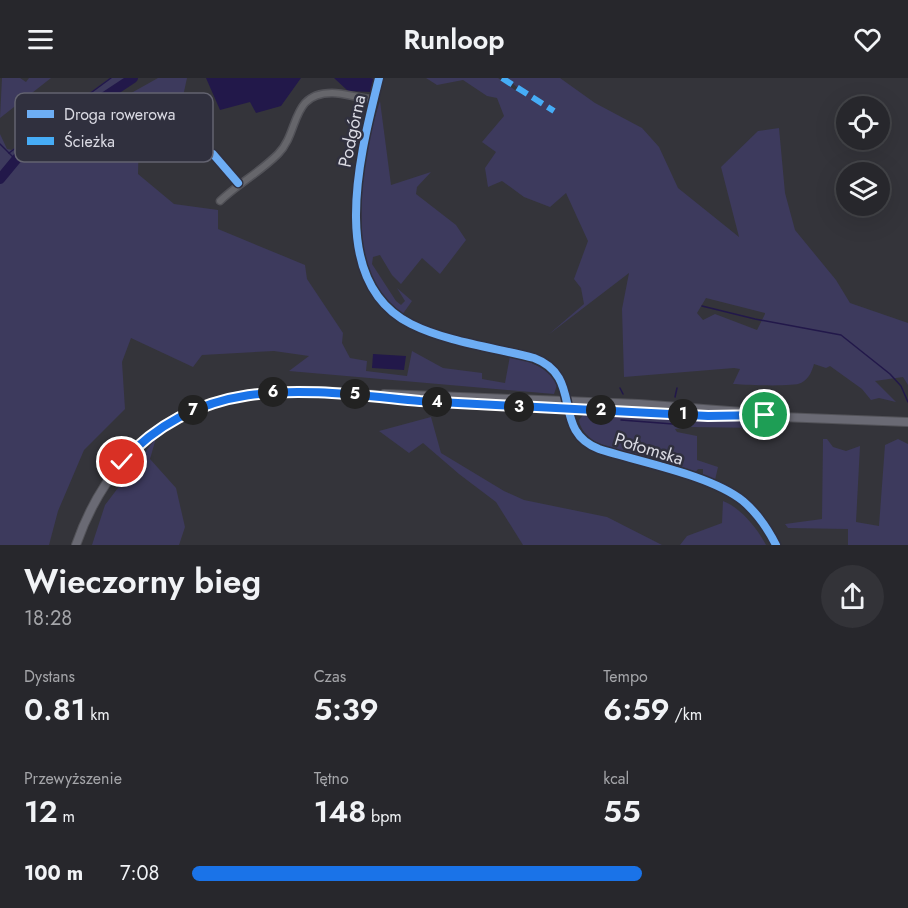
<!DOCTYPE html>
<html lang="pl">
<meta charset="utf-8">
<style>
:root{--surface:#27272c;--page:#333338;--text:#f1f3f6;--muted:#a4a5a9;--line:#434448;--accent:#1a73e8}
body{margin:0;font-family:Jost,sans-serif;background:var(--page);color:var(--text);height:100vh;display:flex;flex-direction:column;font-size:22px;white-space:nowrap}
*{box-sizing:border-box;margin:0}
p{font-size:20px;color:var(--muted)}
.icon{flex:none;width:33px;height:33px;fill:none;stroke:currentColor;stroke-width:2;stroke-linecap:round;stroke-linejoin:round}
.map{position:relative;height:467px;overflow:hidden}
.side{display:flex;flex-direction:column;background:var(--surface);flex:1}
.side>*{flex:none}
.fabs{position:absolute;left:836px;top:18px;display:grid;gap:12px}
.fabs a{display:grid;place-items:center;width:54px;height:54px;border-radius:50%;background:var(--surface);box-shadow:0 6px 24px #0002,0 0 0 2px var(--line);font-size:30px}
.pin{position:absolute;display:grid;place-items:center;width:51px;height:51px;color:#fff;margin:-26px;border:3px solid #fff;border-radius:50%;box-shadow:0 2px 6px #0007}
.km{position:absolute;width:30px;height:30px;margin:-15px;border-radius:50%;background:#222;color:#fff;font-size:16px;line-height:30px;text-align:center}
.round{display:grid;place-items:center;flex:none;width:63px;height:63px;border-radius:32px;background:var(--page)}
.overview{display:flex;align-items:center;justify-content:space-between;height:102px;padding:0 24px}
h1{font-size:33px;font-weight:600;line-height:45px}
.metrics{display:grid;grid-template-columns:repeat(3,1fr);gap:9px;height:102px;padding:6px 24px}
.metrics div{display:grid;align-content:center}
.metrics b{font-size:30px;font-weight:600}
.metrics small{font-size:16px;font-weight:400}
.metrics p{font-size:16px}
ul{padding:0 24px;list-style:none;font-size:20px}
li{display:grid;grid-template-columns:96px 72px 1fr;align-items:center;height:45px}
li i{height:15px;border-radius:8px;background:var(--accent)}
header{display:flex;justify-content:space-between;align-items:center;height:78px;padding:0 24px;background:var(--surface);font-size:27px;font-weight:600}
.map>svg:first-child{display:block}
.green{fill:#3d3a5d;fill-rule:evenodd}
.water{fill:#22184a}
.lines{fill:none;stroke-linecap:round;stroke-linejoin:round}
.stream{stroke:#22184a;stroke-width:1.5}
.river{stroke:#22184a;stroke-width:10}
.minor-casing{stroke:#525258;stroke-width:9}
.major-casing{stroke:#525258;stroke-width:10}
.minor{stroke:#66666b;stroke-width:6}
.major{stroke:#6a6a74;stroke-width:8}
.quiet{stroke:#46acf6;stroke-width:6;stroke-dasharray:12 6;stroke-linecap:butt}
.cycleway-casing{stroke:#30303e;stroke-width:11}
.cycleway{stroke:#6dadf4;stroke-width:8}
.route-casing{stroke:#fff;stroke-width:12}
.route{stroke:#1a73e8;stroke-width:8}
.labels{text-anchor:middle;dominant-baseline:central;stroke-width:5;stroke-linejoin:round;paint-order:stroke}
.street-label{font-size:18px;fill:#dbdbe4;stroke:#30303e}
.key{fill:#30303e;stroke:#636370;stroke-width:1.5}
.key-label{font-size:16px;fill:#dbdbe4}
</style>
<header><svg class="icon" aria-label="menu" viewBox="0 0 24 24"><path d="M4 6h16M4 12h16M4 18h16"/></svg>Runloop<svg class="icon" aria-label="heart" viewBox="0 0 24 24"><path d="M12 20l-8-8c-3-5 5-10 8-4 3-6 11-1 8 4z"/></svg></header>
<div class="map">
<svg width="908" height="467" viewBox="0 0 908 467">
<rect width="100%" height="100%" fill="#34343a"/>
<g class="green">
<polygon points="2,0 20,0 26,4 29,0 51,0 0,40"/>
<polygon points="110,0 129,0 19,75 0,97 0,56 7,71 12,72"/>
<path d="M 158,0 L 187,0 L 180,32 L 139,56 L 138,96 L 174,126 L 218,132 L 218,151 L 305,187 L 307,201 L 343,255 L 342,265 L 350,280 L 367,283 L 366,293 L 407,298 L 412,273 L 443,290 L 482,295 L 482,301 L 505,305 L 510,278 C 530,284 547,288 557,307 L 554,316 L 289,293 L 309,278 L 274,273 L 202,277 L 193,289 L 131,260 L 122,284 L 125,331 L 84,372 L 58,433 L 49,467 L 0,467 L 0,105 L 17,84 L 35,69 Z"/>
<path d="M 426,0 L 498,0 L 515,12 L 518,10 L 506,0 L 560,0 L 595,25 L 642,50 L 659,69 L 678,110 L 739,159 L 721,89 L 758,53 L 779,50 L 785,115 L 795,152 L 836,202 L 850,225 L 908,245 L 908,307 L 903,299 L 875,303 L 896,324 L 879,320 L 871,322 L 862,311 L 830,288 L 826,290 L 814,286 C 812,293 809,301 801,305 C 794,309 744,307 733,306 L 740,291 L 734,290 L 624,299 L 622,231 L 629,195 L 548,257 L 584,226 L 581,210 L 574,201 L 588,163 L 566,115 L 550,129 L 524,119 L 502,103 L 488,109 L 485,90 L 496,74 L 482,64 L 504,38 L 497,20 L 487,18 L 463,2 L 437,7 ZM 706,220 L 765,235 L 765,236 L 757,252 L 715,236 L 703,242 L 697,235 Z"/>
<path d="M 380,23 L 391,107 L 431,94 L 417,109 L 416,116 L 456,147 L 466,162 L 440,196 L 422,180 L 401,206 L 392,197 L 380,177 L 373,179 L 372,186 L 396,223 L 401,227 L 405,223 L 397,210 L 412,223 L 402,237 C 387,223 373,208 366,189 C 359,170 361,93 366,72 C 369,56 375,39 380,23 Z"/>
<path d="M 592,335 L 766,343 L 764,350 L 690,349 L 675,351 L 677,354 L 697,358 L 697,382 L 718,389 L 715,402 L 703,397 L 703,391 L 698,391 L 695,395 L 668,382 L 665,388 C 640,379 583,371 579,342 L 584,336 Z"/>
<polygon points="431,339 441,375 504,413 524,422 607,439 662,467 523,467 496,424 459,396 423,365 409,375 379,353"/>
<polygon points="156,360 150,381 176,410 185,449 179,467 92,467 105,427"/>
<polygon points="823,361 827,361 833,369 846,373 860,368 856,444 879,448 885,367 898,361 908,366 908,467 848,467 848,451 788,450 785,446 822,441"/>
<path d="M 723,423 C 741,430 757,450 766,467 L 680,467 L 687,458 L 722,445 Z"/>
</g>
<g class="water">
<polygon points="206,0 301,0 281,28 256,35 250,24 220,32"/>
<polygon points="334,0 370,0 375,1 372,14 348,13"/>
<polygon points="373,276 406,278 404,292 372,290"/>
</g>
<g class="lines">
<g class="stream">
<polyline points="0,66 15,81"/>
<polyline points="9,75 111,0"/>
<polyline points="702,228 755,241 841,257 890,296 901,308 908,324"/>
<polyline points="620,310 623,316"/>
<polyline points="675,319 677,310"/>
<polyline points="621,342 673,346 688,343"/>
</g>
<polyline class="river" points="0,101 24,72 133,0"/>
<defs>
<g id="minor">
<path d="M 379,0 C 361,73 325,203 411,246 C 447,264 496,270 534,280 C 585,299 550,353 599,371 C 639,384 711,397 743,423 C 757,435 768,451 776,467"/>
<polyline points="153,59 186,71 213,76 238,105"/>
<path d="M 220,123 C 238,106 260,94 278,76 C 300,54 290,15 332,15 C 346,15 360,21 374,21"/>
</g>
<g id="major">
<polyline points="384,316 639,326 755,335"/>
<path d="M 76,467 C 98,404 139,351 203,328 C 286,297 395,322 482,327 C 624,334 766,337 908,344"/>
</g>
</defs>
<use href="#minor" class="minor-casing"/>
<use href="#major" class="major-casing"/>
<use href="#minor" class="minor"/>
<use href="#major" class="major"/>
<polyline class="quiet" points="502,0 554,33"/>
<defs>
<g id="cycleway">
<path d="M 379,0 C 361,73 325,203 411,246 C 447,264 496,270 534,280 C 585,299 550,353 599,371 C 639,384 711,397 743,423 C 757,435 768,451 776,467"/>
<polyline points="153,59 186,71 213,76 238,105"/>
</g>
</defs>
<use href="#cycleway" class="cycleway-casing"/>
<use href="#cycleway" class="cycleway"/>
</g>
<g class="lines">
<defs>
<path id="route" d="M 122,384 C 205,293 311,313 420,323 L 708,338 L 765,337"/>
</defs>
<use href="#route" class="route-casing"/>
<use href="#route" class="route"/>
</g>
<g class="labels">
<g class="street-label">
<text transform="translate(352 53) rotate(-78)">Podgórna</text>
<text transform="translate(649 371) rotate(17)">Połomska</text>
</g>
</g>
<rect x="15" y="15" width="198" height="69" rx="9" class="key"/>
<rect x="27" y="32" width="27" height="8" fill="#6dadf4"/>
<rect x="27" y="59" width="27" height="8" fill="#46acf6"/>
<g class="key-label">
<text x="64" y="42">Droga rowerowa</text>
<text x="64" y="69">Ścieżka</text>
</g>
</svg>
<div class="fabs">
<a><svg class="icon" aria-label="locate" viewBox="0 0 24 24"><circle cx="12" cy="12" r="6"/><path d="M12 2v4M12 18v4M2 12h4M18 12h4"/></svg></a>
<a><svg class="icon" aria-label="layers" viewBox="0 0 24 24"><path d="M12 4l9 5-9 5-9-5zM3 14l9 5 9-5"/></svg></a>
</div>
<div class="pin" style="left:765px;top:337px;background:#1e9e55"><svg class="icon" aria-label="arrive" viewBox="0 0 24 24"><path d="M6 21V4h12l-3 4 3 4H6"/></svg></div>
<div class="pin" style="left:122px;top:384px;background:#d93025"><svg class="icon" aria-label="check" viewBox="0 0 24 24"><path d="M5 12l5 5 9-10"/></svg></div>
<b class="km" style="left:683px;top:336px">1</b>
<b class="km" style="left:601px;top:332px">2</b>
<b class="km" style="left:519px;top:329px">3</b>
<b class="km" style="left:437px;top:324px">4</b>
<b class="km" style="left:355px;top:316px">5</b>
<b class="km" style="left:273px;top:314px">6</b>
<b class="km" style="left:193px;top:332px">7</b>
</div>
<section class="side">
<div class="overview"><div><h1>Wieczorny bieg</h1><p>18:28</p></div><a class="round"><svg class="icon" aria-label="share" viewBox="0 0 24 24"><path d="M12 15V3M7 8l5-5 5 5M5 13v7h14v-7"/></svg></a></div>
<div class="metrics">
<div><p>Dystans</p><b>0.81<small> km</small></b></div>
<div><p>Czas</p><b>5:39</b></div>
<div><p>Tempo</p><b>6:59<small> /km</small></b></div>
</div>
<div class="metrics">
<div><p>Przewyższenie</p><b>12<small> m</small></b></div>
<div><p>Tętno</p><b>148<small> bpm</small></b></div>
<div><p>kcal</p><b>55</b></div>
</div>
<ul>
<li><b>100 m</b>7:08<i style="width:65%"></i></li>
</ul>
</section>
